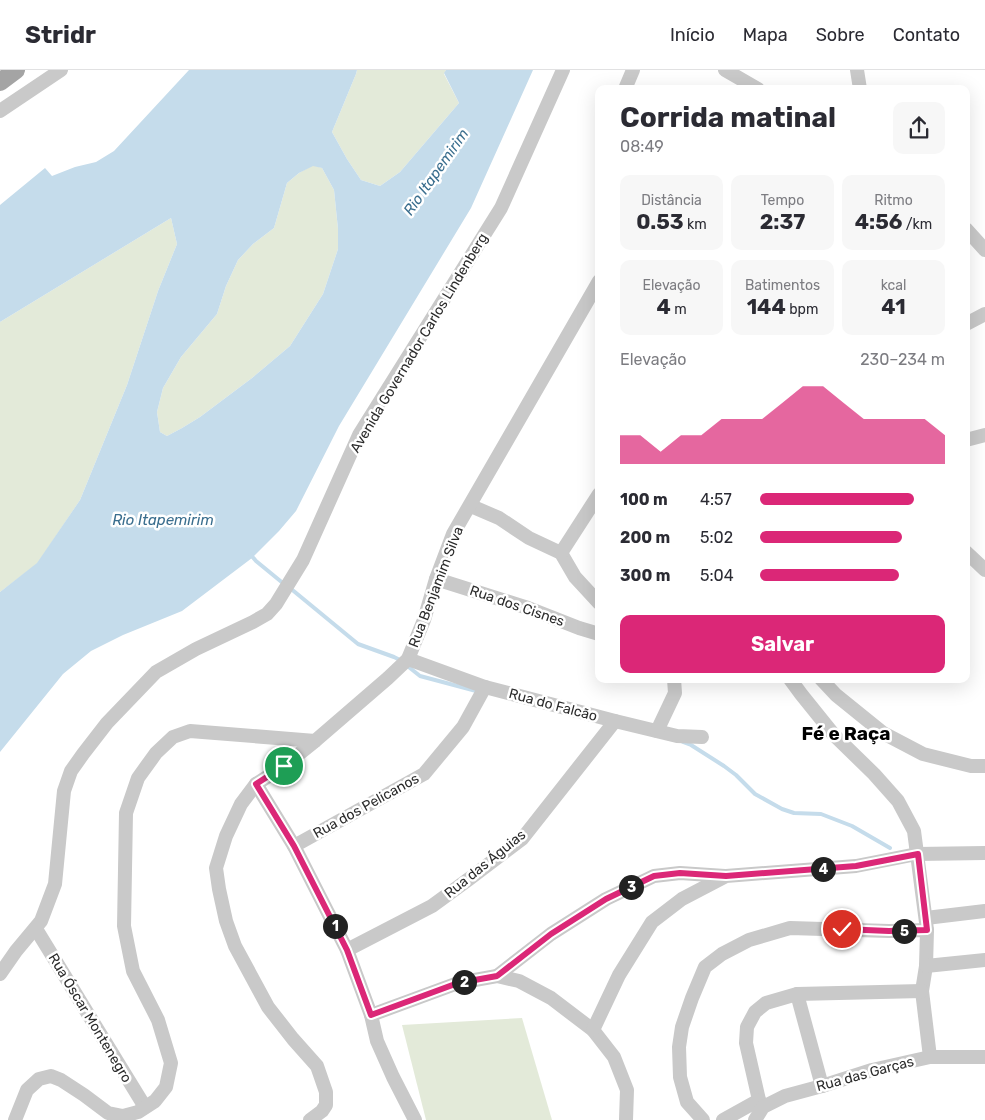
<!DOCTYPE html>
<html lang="pt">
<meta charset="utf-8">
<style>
:root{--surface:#fff;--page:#f7f7f7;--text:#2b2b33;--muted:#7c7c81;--line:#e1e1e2;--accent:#db2777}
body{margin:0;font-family:Rubik,sans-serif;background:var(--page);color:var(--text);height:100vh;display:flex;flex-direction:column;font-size:19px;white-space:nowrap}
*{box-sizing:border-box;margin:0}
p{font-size:16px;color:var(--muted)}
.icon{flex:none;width:28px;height:28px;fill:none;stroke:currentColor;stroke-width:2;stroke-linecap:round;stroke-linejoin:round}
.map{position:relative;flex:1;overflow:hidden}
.details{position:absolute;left:595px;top:15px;width:375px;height:598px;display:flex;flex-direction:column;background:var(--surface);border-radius:10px;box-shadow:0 5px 20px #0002}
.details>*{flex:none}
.pin{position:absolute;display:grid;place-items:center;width:42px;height:42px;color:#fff;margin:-21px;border:2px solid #fff;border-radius:50%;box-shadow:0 1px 5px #0007}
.km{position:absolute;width:25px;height:25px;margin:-12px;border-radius:50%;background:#222;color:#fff;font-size:14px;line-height:25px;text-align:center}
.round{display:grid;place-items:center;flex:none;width:52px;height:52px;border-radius:10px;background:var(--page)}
.overview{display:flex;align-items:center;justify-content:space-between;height:85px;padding:0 25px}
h1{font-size:28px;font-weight:700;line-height:38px}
.metrics{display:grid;grid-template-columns:repeat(3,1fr);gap:8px;height:85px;padding:5px 25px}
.metrics div{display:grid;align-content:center;border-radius:10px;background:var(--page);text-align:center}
.metrics b{font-size:21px;font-weight:700}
.metrics small{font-size:14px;font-weight:400}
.metrics p{font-size:14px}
.chart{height:140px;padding:10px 25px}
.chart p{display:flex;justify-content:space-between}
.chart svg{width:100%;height:90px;margin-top:5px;fill:var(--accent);opacity:.7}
.cta{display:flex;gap:10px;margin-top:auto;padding:10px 25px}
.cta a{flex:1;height:58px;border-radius:10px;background:var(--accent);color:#fff;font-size:20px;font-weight:700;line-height:58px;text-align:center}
ul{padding:0 25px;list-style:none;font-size:16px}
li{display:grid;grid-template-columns:80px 60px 1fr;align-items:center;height:38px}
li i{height:12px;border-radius:6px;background:var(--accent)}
header{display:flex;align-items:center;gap:30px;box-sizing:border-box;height:70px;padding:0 25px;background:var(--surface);border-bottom:1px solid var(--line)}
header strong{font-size:24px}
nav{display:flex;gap:28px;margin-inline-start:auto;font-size:18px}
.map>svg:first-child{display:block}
.green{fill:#e3ead9}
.water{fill:#c5dceb;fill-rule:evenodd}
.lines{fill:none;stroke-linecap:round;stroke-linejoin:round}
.stream{stroke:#c5dceb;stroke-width:4}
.minor{stroke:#c9c9c9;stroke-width:14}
.major{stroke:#a4a4a4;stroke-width:18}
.route-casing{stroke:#fff;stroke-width:10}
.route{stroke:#db2777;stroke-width:6}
.labels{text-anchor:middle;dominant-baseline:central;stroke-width:5;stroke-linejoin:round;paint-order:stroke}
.street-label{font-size:14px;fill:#2c2c2c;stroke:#fff}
.water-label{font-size:15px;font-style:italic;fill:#3a6e8e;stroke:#fff}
.district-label{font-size:19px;font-weight:bold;fill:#000;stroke:#fff}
</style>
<header>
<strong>Stridr</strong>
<nav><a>Início</a><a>Mapa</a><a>Sobre</a><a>Contato</a></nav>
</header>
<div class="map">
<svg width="985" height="1050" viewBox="0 0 985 1050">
<rect width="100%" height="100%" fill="#fff"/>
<g class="green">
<polygon points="357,0 446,0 444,4 459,33 400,102 380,116 361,110 347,89 332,62 356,4"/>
<polygon points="313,95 322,98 334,120 338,159 338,179 323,224 290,276 252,308 200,347 182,358 167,366 160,362 157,342 163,318 181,287 217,244 226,216 238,190 253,174 274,158 287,113 299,103"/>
<polygon points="171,148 177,174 158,221 127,315 80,430 37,494 0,522 0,252"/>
<polygon points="522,948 552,1050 426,1050 402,955"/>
</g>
<path class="water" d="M 189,0 L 357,0 L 356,4 L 332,62 L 347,89 L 361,110 L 380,116 L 400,102 L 459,33 L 444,3 L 446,0 L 533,0 L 471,138 L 339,356 L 296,441 L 279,461 L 252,488 L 182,541 L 123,565 L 91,581 L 63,604 L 0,682 L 0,522 L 37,493 L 80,430 L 127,315 L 158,221 L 177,174 L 171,148 L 0,252 L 0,135 L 45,98 L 52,106 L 75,97 L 96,92 L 114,81 ZM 313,96 L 322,98 L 334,120 L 338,159 L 338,179 L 323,224 L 290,276 L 252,308 L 200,347 L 182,358 L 167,366 L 160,362 L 157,342 L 163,318 L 181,287 L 217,244 L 226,216 L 238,190 L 253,174 L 274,158 L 287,113 L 299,103 Z"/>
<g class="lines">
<g class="stream">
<polyline points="250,484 256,491 284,514"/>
<polyline points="290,518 358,574 394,587 400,590 420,606 480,622"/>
<polyline points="683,672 691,675 724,696 736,705 755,724 782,739 794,743 821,744 852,756 890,778"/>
</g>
<g class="minor">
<polyline points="725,0 758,19"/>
<polyline points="857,0 860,19"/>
<polyline points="625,19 633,0"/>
<polyline points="0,41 61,0"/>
<polyline points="966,159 985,180"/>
<polyline points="966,254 985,244"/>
<polyline points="966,370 985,365"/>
<polyline points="471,436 499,448 529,468 561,483 575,507 599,533"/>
<polyline points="966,482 985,500"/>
<polyline points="561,483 599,424"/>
<polyline points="436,509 528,538 579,558 599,564"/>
<polyline points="408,589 485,617 615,651 677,666 702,667"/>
<polyline points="790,609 801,624 834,665 874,704 898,731 914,761 927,860 926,896 922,921 930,987"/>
<polyline points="821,609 836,625 883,663 923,684 971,696 985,696"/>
<polyline points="657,661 675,623 674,609"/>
<polyline points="256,714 294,776 347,880 371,945 377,971 393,1007 415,1050"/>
<polyline points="294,776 424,704 463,657 485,617"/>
<polyline points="926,848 985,841"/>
<polyline points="36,859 145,1037"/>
<polyline points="347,880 432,836 469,809 522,769 615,651"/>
<polyline points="926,896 985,890"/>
<polyline points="0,904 16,881 41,851 55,814 64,721 71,701 83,684 107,653 156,602 196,579 253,552 267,544 276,534 303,490 359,365 501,138 563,0"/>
<polyline points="497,906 551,864 606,829 654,806 680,803 725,806"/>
<polyline points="797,924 822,1016"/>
<polyline points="371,945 458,913 497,906 519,911 551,928 593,960 614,987 627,1020 626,1050"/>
<polyline points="593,960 619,905 652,852 682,829 726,806 856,796 917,784 985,783"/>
<polyline points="763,1037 759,1030 746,973 747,957 755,942 766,933 797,924 922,921"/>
<polyline points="15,1050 27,1020 39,1009 51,1006 61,1010 84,1025 108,1043 123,1046 138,1042 155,1031 166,1017 171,993 158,950 133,901 124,856 126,743 138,708 156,683 173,667 190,661 315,671"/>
<polyline points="310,1050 322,1041 326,1035 326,1022 317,996 293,969 268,937 235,876 226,851 219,819 216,798 226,766 241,734 256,714 284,696 315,671 388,608 408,589 424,550 436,509 453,464 599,211"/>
<polyline points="703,1050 687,1032 680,1007 679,977 682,957 692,928 705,897 722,884 749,870 790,858 889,861 927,860"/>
<polyline points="723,1050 759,1030"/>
<polyline points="755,1050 763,1037 785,1026 822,1016 872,1000 930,987 985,987"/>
</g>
<polyline class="major" points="0,12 16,0"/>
</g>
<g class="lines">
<defs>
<polyline id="route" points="284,696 256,714 294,776 347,880 371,945 458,913 497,906 551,864 606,829 654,806 680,803 726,806 856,796 918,784 927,860 889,861 842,859"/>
</defs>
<use href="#route" class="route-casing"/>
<use href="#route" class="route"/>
</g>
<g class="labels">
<g class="street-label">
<text transform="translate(419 273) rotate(-59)">Avenida Governador Carlos Lindenberg</text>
<text transform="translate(436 517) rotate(-69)">Rua Benjamim Silva</text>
<text transform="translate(517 536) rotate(19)">Rua dos Cisnes</text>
<text transform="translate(553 635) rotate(15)">Rua do Falcão</text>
<text transform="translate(366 736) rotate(-29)">Rua dos Pelicanos</text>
<text transform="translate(485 794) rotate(-39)">Rua das Águias</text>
<text transform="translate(90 948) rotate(59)">Rua Óscar Montenegro</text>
<text transform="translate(865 1004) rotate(-15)">Rua das Garças</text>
</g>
<g class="water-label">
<text transform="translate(436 102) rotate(-55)">Rio Itapemirim</text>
<text x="163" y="450">Rio Itapemirim</text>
</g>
<g class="district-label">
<text x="846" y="663">Fé e Raça</text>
</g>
</g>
</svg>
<div class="pin" style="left:284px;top:696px;background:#1e9e55"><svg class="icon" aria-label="arrive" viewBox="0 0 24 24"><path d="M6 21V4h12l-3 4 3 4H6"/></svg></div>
<div class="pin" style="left:842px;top:859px;background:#d93025"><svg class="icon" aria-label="check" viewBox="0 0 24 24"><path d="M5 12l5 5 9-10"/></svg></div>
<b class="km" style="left:335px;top:856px">1</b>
<b class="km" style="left:464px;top:912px">2</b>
<b class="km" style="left:631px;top:817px">3</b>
<b class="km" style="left:823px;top:799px">4</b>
<b class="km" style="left:904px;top:861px">5</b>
<section class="details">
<div class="overview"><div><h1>Corrida matinal</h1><p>08:49</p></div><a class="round"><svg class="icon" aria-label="share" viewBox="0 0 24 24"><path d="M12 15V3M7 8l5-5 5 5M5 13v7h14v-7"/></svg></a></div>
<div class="metrics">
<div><p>Distância</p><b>0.53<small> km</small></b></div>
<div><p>Tempo</p><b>2:37</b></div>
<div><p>Ritmo</p><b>4:56<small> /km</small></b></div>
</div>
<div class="metrics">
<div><p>Elevação</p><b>4<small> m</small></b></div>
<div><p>Batimentos</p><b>144<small> bpm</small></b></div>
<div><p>kcal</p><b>41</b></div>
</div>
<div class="chart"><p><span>Elevação</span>230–234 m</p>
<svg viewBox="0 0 160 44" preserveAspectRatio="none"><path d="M0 44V30L10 30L20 38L30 30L40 30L50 22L60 22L70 22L80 14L90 6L100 6L110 14L120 22L130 22L140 22L150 22L160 30V44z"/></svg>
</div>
<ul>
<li><b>100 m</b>4:57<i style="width:83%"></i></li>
<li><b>200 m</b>5:02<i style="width:77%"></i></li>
<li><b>300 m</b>5:04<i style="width:75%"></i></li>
</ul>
<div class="cta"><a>Salvar</a></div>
</section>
</div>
